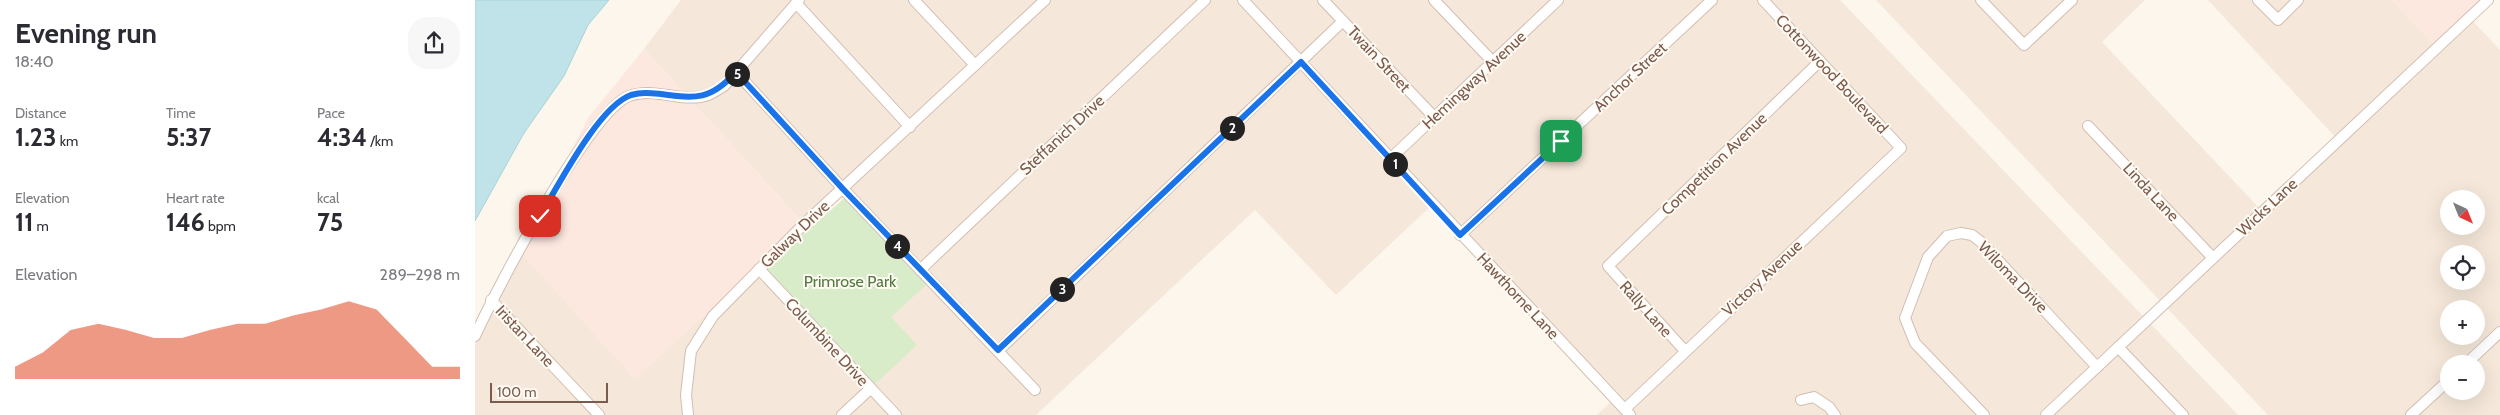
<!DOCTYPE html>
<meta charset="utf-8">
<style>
:root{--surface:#fff;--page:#f7f7f7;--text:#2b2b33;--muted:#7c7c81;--accent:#e76f51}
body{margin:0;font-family:Cabin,sans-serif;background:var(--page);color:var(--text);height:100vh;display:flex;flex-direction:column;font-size:19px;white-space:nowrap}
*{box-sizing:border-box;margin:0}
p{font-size:16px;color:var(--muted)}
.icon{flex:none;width:28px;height:28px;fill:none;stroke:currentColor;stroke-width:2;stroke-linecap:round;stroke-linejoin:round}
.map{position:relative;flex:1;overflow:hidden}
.sheet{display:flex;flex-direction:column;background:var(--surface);width:475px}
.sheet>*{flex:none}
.needle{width:32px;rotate:137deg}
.fabs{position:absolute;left:1965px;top:190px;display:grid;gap:10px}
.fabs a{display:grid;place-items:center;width:45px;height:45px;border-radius:50%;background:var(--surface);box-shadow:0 5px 20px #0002;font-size:25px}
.scale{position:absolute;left:15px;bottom:12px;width:118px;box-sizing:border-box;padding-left:5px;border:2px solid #7a5c4d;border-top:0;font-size:14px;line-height:18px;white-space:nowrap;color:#7a5c4d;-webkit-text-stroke:4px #fffaf3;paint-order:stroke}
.pin{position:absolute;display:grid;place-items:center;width:42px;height:42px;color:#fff;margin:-21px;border-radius:10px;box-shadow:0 2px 8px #0006}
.km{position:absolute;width:25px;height:25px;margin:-12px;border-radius:50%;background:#222;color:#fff;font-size:14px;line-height:25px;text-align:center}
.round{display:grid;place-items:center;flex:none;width:52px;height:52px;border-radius:20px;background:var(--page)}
.overview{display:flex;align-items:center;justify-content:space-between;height:85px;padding:0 15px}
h1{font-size:28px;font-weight:700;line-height:38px}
.stats{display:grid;grid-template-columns:repeat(3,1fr);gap:8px;height:85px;padding:5px 15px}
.stats div{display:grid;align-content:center}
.stats b{font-size:25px;font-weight:700}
.stats small{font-size:14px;font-weight:400}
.stats p{font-size:14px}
.chart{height:140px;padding:10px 15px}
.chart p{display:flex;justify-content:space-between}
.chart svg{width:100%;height:90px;margin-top:5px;fill:var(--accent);opacity:.7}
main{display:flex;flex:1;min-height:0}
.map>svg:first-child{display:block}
.residential{fill:#f5e8da;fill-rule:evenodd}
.commercial{fill:#fde8e0}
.green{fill:#d8ecc9}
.water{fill:#bfe3e8;stroke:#a5d3da}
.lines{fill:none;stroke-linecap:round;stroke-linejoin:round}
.minor-casing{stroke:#d1beb0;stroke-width:12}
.minor{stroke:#fff;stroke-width:10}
.route-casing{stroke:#fff;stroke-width:10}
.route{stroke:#1a73e8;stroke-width:6}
.labels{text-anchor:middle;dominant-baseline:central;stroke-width:4;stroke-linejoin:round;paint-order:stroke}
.street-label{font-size:16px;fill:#7a5c4d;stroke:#fffaf3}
.park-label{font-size:16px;fill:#537a41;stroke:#fffaf3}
</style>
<main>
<section class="sheet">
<div class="overview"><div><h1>Evening run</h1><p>18:40</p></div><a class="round"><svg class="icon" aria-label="share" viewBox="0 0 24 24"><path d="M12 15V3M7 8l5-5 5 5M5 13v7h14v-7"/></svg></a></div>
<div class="stats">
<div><p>Distance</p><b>1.23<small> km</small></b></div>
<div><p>Time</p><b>5:37</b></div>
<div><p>Pace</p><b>4:34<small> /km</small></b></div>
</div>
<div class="stats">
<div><p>Elevation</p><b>11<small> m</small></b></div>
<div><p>Heart rate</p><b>146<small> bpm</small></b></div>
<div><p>kcal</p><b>75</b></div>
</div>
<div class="chart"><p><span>Elevation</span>289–298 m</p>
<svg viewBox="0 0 160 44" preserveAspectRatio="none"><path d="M0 44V38L10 31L20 20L30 17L40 20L50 24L60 24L70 20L80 17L90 17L100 13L110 10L120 6L130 10L140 24L150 38L160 38V44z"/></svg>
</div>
</section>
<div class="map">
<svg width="2025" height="415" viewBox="0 0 2025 415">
<rect width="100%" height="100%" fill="#fdf6ec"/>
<g class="residential">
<polygon points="206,0 1365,0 1763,415 1122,415 1139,399 957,205 861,295 780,210 561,415 0,415 0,336 44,251 285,264 416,317 368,189 329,224 169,49"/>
<path d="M 1401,0 L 1670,0 L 1627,42 L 1787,211 L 1863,140 L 1733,0 L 1917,0 L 1962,48 L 1994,17 L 2025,50 L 2025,415 L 1793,415 ZM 1974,199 L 2001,199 L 2001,226 L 1974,226 ZM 1974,254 L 2001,254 L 2001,281 L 1974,281 ZM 1974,309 L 2001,309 L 2001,336 L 1974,336 ZM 1974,364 L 2001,364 L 2001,391 L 1974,391 Z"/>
</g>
<g class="commercial">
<polygon points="1917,0 2013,0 1962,48"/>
<polygon points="169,49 329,224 160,379 44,251 113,118"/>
</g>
<polygon class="green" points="371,197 452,284 416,317 442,345 399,385 288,269"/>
<polygon class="water" points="0,0 134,0 113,25 89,76 49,133 0,221"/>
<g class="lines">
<defs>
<g id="minor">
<polyline points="439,0 500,65"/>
<polyline points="768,0 1155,415"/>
<polyline points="848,0 959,117"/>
<polyline points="959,0 1018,62"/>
<polyline points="1506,0 1549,45 1597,0"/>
<polyline points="1783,0 1803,20 1823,0"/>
<polyline points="321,3 435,127"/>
<polyline points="261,72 368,189 560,390"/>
<polyline points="1613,126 1738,258"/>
<polyline points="915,159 1083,0"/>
<polyline points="985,235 1237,0"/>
<polyline points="284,269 421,415"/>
<polyline points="445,270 730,0"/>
<polyline points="16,300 124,415"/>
<path d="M 0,336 C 21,290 114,112 154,96 C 180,86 207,104 233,95 C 238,93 244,89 249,86 L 324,0"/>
<polyline points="1643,347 1708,415"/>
<polyline points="523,351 868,21"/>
<polyline points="1210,351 1133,266 1345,61"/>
<polyline points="1991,364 2025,332"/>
<polyline points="1326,400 1339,397 1354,407 1360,415"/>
<polyline points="1150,409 1426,148 1288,0"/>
<polyline points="213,415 211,395 216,351 238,316 329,224 570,0"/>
<polyline points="367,415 395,389"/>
<polyline points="1509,415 1440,343 1430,318 1453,257 1472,236 1486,233 1497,235 1506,242 1622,367"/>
<polyline points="1571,415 2013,0"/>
<polyline points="1936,415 1974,380"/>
</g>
</defs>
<use href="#minor" class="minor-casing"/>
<use href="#minor" class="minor"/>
</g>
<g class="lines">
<defs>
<path id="route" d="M 65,216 C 83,186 124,106 156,95 C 167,92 175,93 186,94 C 221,99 236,100 261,72 L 368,189 L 523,350 L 826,62 L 985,235 L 1086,141"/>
</defs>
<use href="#route" class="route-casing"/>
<use href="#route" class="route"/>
</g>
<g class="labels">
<g class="street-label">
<text transform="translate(904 59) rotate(47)">Twain Street</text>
<text transform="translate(1357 74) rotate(47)">Cottonwood Boulevard</text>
<text transform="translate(1155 77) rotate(-43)">Anchor Street</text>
<text transform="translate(999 80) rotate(-43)">Hemingway Avenue</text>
<text transform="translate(587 135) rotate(-43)">Steffanich Drive</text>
<text transform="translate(1239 164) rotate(-44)">Competition Avenue</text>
<text transform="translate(1676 192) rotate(47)">Linda Lane</text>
<text transform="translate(1792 207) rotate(-43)">Wicks Lane</text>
<text transform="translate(320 234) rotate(-44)">Galway Drive</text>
<text transform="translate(1538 277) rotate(46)">Wiloma Drive</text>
<text transform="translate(1287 278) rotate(-43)">Victory Avenue</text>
<text transform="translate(1043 296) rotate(47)">Hawthorne Lane</text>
<text transform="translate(1171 309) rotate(48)">Rally Lane</text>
<text transform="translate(50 336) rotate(47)">Iristan Lane</text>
<text transform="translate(352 342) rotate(47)">Columbine Drive</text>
</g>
<g class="park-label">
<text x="375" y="281">Primrose Park</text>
</g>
</g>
</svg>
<div class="fabs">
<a><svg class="needle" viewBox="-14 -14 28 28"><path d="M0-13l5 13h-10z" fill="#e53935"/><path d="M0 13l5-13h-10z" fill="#7c7c81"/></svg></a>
<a><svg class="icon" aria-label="locate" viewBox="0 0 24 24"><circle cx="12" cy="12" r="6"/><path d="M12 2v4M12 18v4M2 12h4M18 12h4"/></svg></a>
<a>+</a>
<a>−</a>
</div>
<div class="scale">100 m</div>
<div class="pin" style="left:1086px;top:141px;background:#1e9e55"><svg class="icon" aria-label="arrive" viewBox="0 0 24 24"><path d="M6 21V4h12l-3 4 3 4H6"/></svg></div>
<div class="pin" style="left:65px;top:216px;background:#d93025"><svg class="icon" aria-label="check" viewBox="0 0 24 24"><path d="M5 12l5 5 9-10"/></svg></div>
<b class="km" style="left:920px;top:164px">1</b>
<b class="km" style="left:757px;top:128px">2</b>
<b class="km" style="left:587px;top:289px">3</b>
<b class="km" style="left:422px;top:246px">4</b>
<b class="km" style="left:262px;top:74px">5</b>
</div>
</main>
